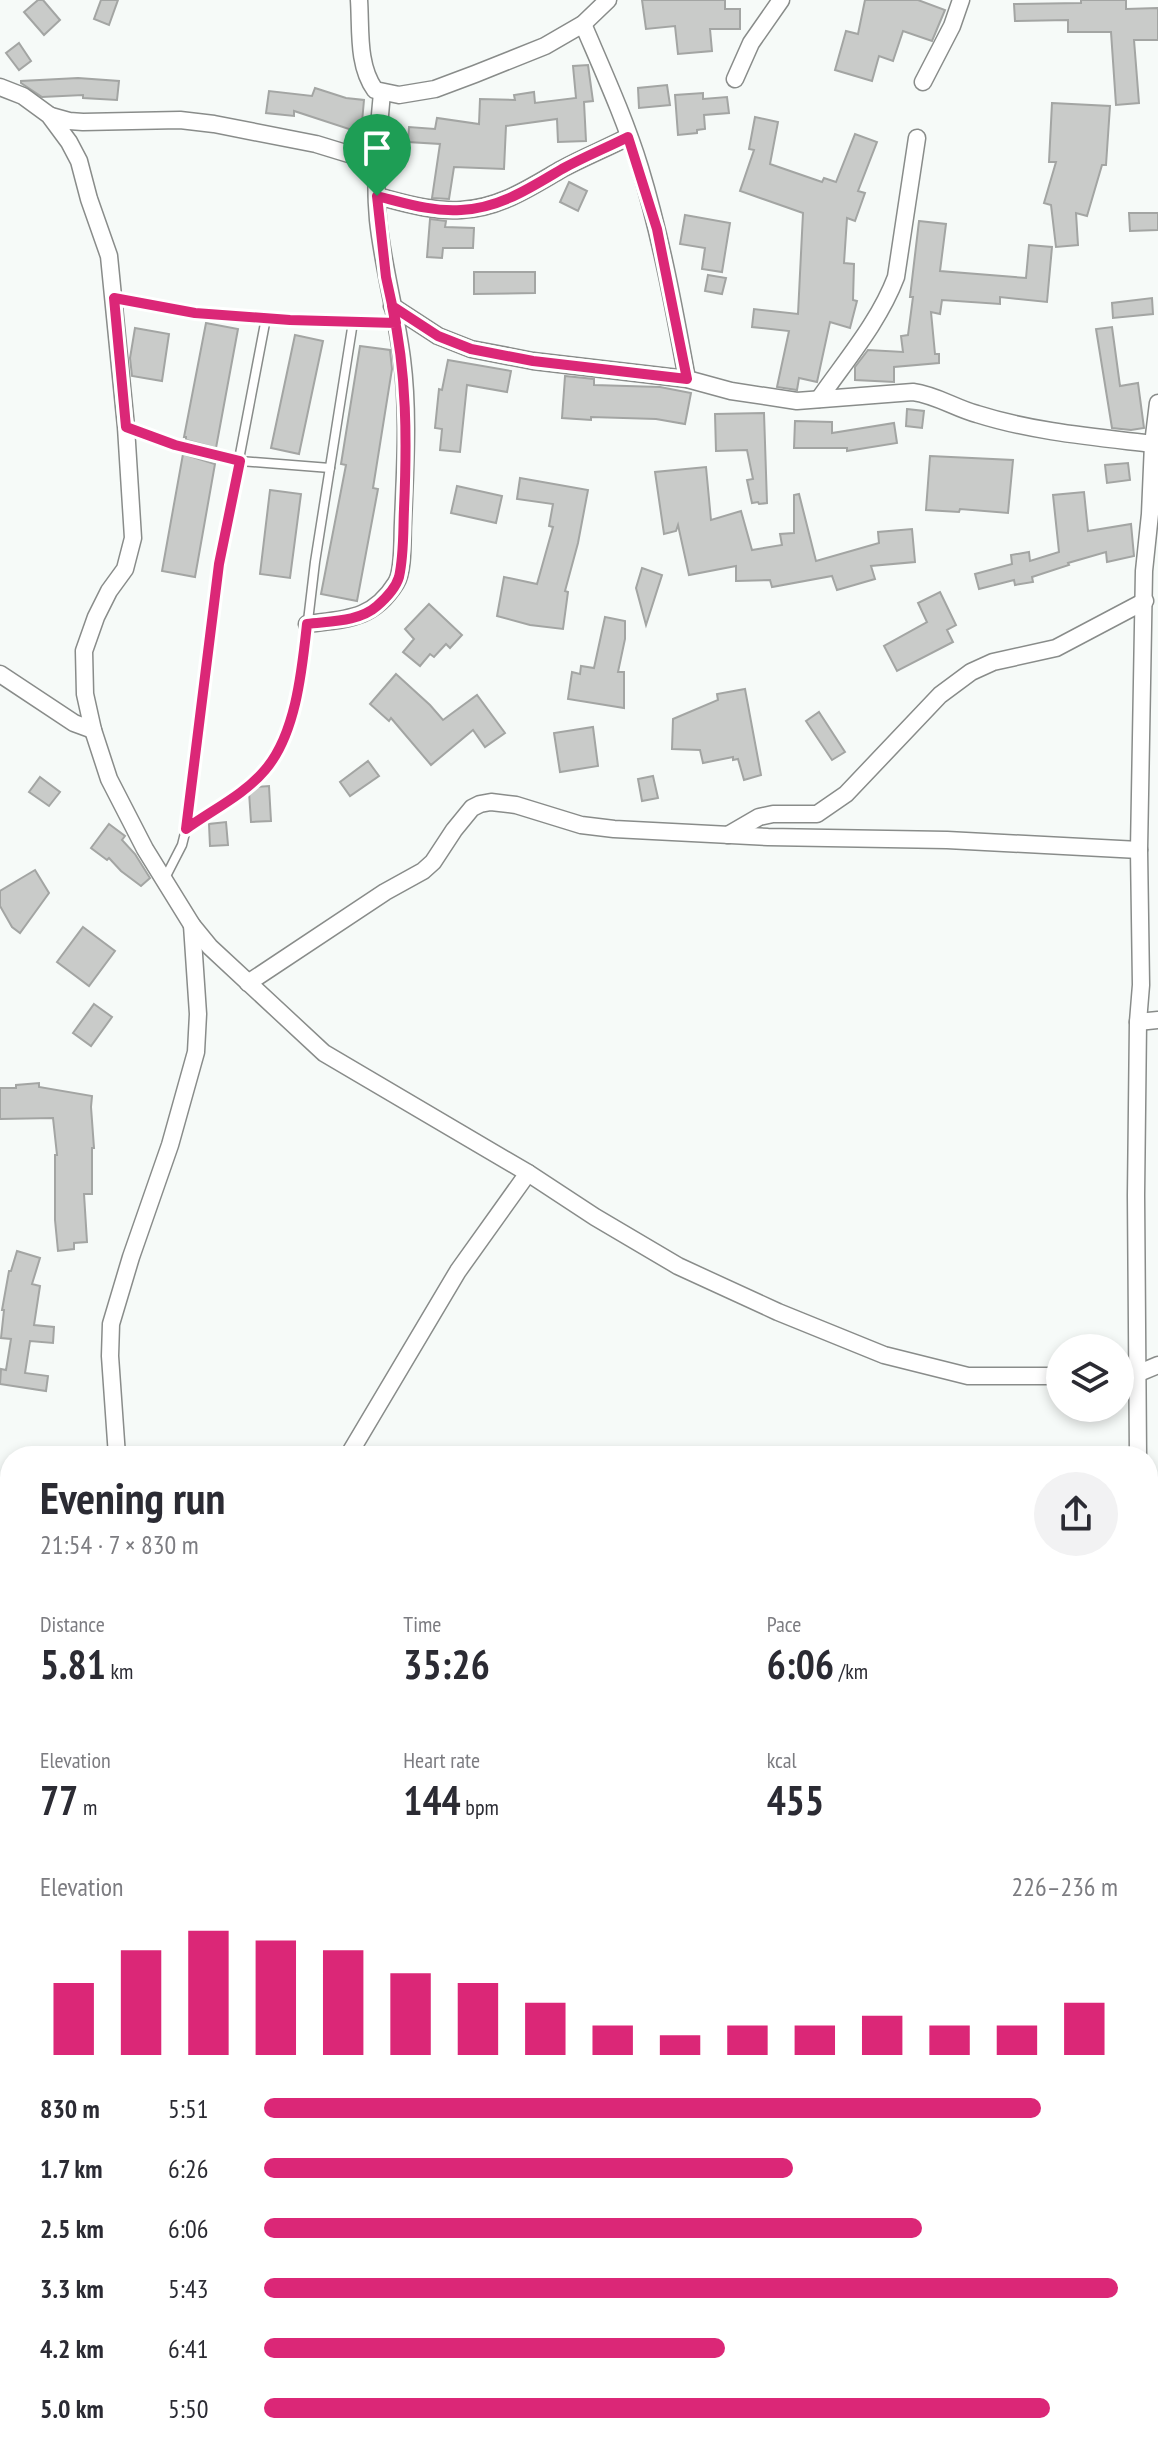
<!DOCTYPE html>
<meta charset="utf-8">
<style>
:root{--surface:#fff;--page:#f2f2f3;--text:#2b2b33;--muted:#7c7c81;--accent:#db2777}
body{margin:0;font-family:"PT Sans Narrow",sans-serif;background:var(--page);color:var(--text);height:100vh;display:flex;flex-direction:column;font-size:30px;white-space:nowrap}
*{box-sizing:border-box;margin:0}
p{font-size:26px;color:var(--muted)}
.icon{flex:none;width:44px;height:44px;fill:none;stroke:currentColor;stroke-width:2;stroke-linecap:round;stroke-linejoin:round}
.map{position:relative;flex:1;overflow:hidden}
.panel{position:absolute;left:0px;top:1446px;width:1158px;height:1008px;display:flex;flex-direction:column;background:var(--surface);border-radius:32px 32px 0 0;box-shadow:0 4px 12px #0003}
.panel>*{flex:none}
.tools{position:absolute;left:1046px;top:1334px;display:grid;gap:16px}
.tools a{display:grid;place-items:center;width:88px;height:88px;border-radius:50%;background:var(--surface);box-shadow:0 4px 12px #0003;font-size:40px}
.pin{position:absolute;display:grid;place-items:center;width:68px;height:68px;color:#fff;margin:-82px -34px;border-radius:50% 50% 50% 0;rotate:-45deg;box-shadow:0 0 8px #0007}
.pin .icon{rotate:45deg}
.round{display:grid;place-items:center;flex:none;width:84px;height:84px;border-radius:42px;background:var(--page)}
.summary{display:flex;align-items:center;justify-content:space-between;height:136px;padding:0 40px}
h1{font-size:44px;font-weight:600;line-height:60px}
.figures{display:grid;grid-template-columns:repeat(3,1fr);gap:12px;height:136px;padding:8px 40px}
.figures div{display:grid;align-content:center}
.figures b{font-size:40px;font-weight:600}
.figures small{font-size:22px;font-weight:400}
.figures p{font-size:22px}
.chart{height:224px;padding:16px 40px}
.chart p{display:flex;justify-content:space-between}
.chart svg{width:100%;height:144px;margin-top:8px;stroke:var(--accent);stroke-width:6}
ul{padding:0 40px;list-style:none;font-size:26px}
li{display:grid;grid-template-columns:128px 96px 1fr;align-items:center;height:60px}
li i{height:20px;border-radius:10px;background:var(--accent)}
.map>svg:first-child{display:block}
.building{fill:#c9cbc9;stroke:#a3a5a3;stroke-width:2}
.lines{fill:none;stroke-linecap:round;stroke-linejoin:round}
.lane-casing{stroke:#898c8a;stroke-width:11}
.street-casing{stroke:#898c8a;stroke-width:19}
.lane{stroke:#fff;stroke-width:8}
.street{stroke:#fff;stroke-width:16}
.route-casing{stroke:#fff;stroke-width:16}
.route{stroke:#db2777;stroke-width:10}
</style>
<div class="map">
<svg width="1158" height="2454" viewBox="0 0 1158 2454">
<rect width="100%" height="100%" fill="#f6faf8"/>
<g class="building">
<polygon points="38,0 43,0 60,20 44,35 24,12"/>
<polygon points="101,0 118,0 109,25 94,19"/>
<polygon points="642,0 725,0 725,9 740,9 740,29 710,29 712,51 678,54 675,26 646,29"/>
<polygon points="865,0 918,0 945,10 932,41 903,31 893,61 879,56 872,81 835,70 846,31 858,34"/>
<polygon points="1081,0 1126,0 1126,9 1158,8 1158,40 1134,40 1139,103 1116,105 1111,32 1068,32 1068,20 1015,21 1014,4 1081,3"/>
<polygon points="19,43 31,61 19,70 6,53"/>
<polygon points="588,65 593,101 584,102 586,141 558,142 557,119 506,126 504,169 454,167 449,199 432,198 440,144 408,142 409,127 435,129 437,118 479,124 480,99 515,100 514,95 534,92 535,103 576,98 573,66"/>
<polygon points="78,78 119,81 117,100 83,98 83,95 42,97 21,83 21,81"/>
<polygon points="667,85 670,105 639,108 638,88"/>
<polygon points="315,88 346,98 364,100 361,133 294,111 294,116 266,113 269,91 312,96"/>
<polygon points="703,93 703,99 727,97 729,113 704,115 705,129 697,130 697,133 678,135 675,95"/>
<polygon points="1052,103 1110,106 1106,165 1102,165 1087,216 1076,213 1078,245 1056,247 1051,205 1044,203 1056,162 1049,162"/>
<polygon points="755,117 778,122 770,164 822,182 824,178 836,182 855,134 877,142 858,191 865,193 855,221 847,218 844,263 854,264 853,300 857,301 850,328 830,322 817,382 799,378 797,390 777,387 789,331 752,327 754,309 798,314 803,213 740,191 754,150 749,149"/>
<polygon points="569,182 587,191 578,211 560,202"/>
<polygon points="1129,213 1158,213 1158,230 1130,231"/>
<polygon points="685,215 730,223 722,272 702,269 705,248 680,244"/>
<polygon points="430,219 446,221 445,227 474,228 473,248 443,248 442,258 427,257"/>
<polygon points="919,221 946,224 940,271 1026,278 1029,245 1052,247 1047,302 1000,297 1000,304 942,300 940,314 931,312 935,354 939,354 939,363 894,367 894,382 855,380 855,367 868,350 903,352 901,336 908,335 913,297 910,297"/>
<polygon points="474,272 535,272 535,293 474,294"/>
<polygon points="708,275 726,278 722,294 705,291"/>
<polygon points="1152,298 1153,314 1113,318 1112,303"/>
<polygon points="206,323 238,329 216,448 186,440 186,437 184,437"/>
<polygon points="1112,327 1120,386 1138,383 1144,428 1131,430 1112,428 1096,329"/>
<polygon points="135,328 169,334 162,381 132,376 130,358"/>
<polygon points="295,335 323,341 299,454 271,448"/>
<polygon points="360,346 390,350 392,369 373,488 378,489 357,601 321,594 346,465 341,464"/>
<polygon points="448,360 511,371 507,392 467,385 460,452 440,450 442,429 435,428 439,389 442,390"/>
<polygon points="565,376 594,379 594,385 660,387 691,393 685,424 656,419 591,417 591,420 562,418"/>
<polygon points="907,409 924,411 922,428 906,426"/>
<polygon points="764,413 767,503 759,504 758,502 752,503 747,480 753,479 747,450 716,451 715,414"/>
<polygon points="795,421 832,422 832,433 894,423 897,443 847,451 847,448 794,448"/>
<polygon points="183,454 215,464 195,577 162,571"/>
<polygon points="930,456 1013,460 1008,513 960,509 959,512 926,510"/>
<polygon points="1128,463 1130,480 1107,483 1105,465"/>
<polygon points="706,467 711,520 741,511 752,550 782,545 780,534 794,533 794,495 799,494 816,561 879,543 878,532 912,529 915,562 871,566 875,579 837,590 832,576 772,587 770,580 736,581 736,566 689,575 678,525 676,531 664,534 655,472"/>
<polygon points="520,478 588,490 578,543 565,591 568,592 563,629 530,625 497,616 504,577 537,584 553,527 549,526 553,504 517,499"/>
<polygon points="457,486 502,496 496,523 451,513"/>
<polygon points="270,490 301,494 290,578 260,574"/>
<polygon points="1084,492 1088,531 1131,524 1134,556 1107,562 1106,552 1068,563 1069,565 1032,577 1033,582 1015,585 1014,580 979,589 975,574 1012,564 1011,555 1029,552 1030,561 1059,552 1053,495"/>
<polygon points="642,568 662,575 646,625 636,588"/>
<polygon points="940,592 956,625 947,630 953,642 897,671 884,646 927,622 918,603"/>
<polygon points="429,604 462,635 450,648 446,644 434,657 430,654 420,666 403,652 414,639 405,629"/>
<polygon points="605,617 625,621 625,639 618,672 624,672 624,708 568,699 572,672 580,674 581,666 594,668"/>
<polygon points="396,674 430,705 443,720 477,695 505,733 485,747 473,730 431,765 391,718 389,721 370,704"/>
<polygon points="745,689 761,775 744,780 738,759 733,760 733,757 703,763 700,750 672,749 673,719 718,700 717,694"/>
<polygon points="819,712 845,752 832,760 806,721"/>
<polygon points="593,727 598,766 560,772 554,733"/>
<polygon points="368,761 379,776 350,796 340,782"/>
<polygon points="653,776 658,798 642,801 638,779"/>
<polygon points="40,777 60,792 49,806 29,792"/>
<polygon points="269,786 271,821 251,822 249,792 256,787"/>
<polygon points="226,822 228,845 210,846 209,824"/>
<polygon points="109,824 125,836 122,840 135,854 150,878 141,886 121,871 109,858 107,860 91,848"/>
<polygon points="35,870 49,893 20,933 12,927 0,906 0,891"/>
<polygon points="83,927 115,951 89,986 57,962"/>
<polygon points="94,1004 112,1017 91,1046 73,1033"/>
<polygon points="39,1083 39,1087 92,1096 91,1107 94,1148 92,1148 92,1194 84,1194 87,1242 74,1243 74,1249 58,1251 55,1220 55,1155 57,1155 53,1118 0,1119 0,1088 16,1088 16,1085"/>
<polygon points="17,1251 40,1258 32,1284 40,1286 34,1325 54,1327 53,1343 30,1341 25,1373 48,1376 46,1391 0,1384 1,1369 6,1370 11,1339 1,1338 4,1310 2,1310 9,1271 11,1271"/>
</g>
<g class="lines">
<defs>
<g id="lane">
<polyline points="114,298 195,313 290,320 395,323"/>
<polyline points="126,427 175,445 240,461 330,468"/>
<polyline points="186,829 219,564 266,318"/>
<polyline points="164,880 182,845 186,829 221,806 265,771 276,754 285,734 295,704 303,663 315,562 353,322"/>
</g>
<g id="street">
<path d="M 359,0 C 361,29 357,65 375,90 L 399,95 L 435,89 L 475,74 L 545,46 L 583,24 L 608,0"/>
<path d="M 583,24 C 603,71 625,119 640,168 C 661,237 674,308 687,379"/>
<polyline points="735,79 751,43 781,0"/>
<polyline points="923,82 952,26 961,0"/>
<polyline points="0,87 23,96 49,115 69,142 79,161 89,199 109,256 126,427 133,538 125,569 109,591 96,617 84,651 85,694 93,730 109,779 145,849 192,925 210,947 324,1053 528,1173 595,1217 678,1266 778,1312 884,1355 968,1376 1060,1376"/>
<polyline points="51,116 69,121 83,122 180,120 214,124 316,144 375,162"/>
<path d="M 377,196 C 404,203 432,212 461,210 C 500,208 529,188 562,169 C 584,157 607,148 628,137"/>
<path d="M 392,306 L 438,336 L 471,349 L 533,361 L 687,379 L 731,391 L 797,401 L 913,392 C 936,395 955,408 977,414 C 1034,432 1094,437 1153,444"/>
<path d="M 819,399 C 846,360 879,322 896,277 L 917,138"/>
<path d="M 307,624 C 346,619 373,620 396,583 C 404,570 402,539 403,523 C 405,469 409,413 402,359 C 396,312 383,267 378,220 C 374,177 378,136 382,93"/>
<polyline points="0,674 74,723 93,730"/>
<polyline points="728,835 759,817 773,814 817,814 846,794 940,695 971,672 993,662 1056,648 1145,601"/>
<polyline points="248,983 385,892 423,871 433,862 454,830 472,808 480,804 491,802 516,805 581,825 614,829 768,837 947,840 1139,850"/>
<polyline points="1138,1022 1158,1020"/>
<polyline points="1120,1374 1139,1373 1158,1365"/>
<polyline points="117,1456 110,1356 111,1324 131,1257 170,1145 196,1052 198,1014 192,925"/>
<polyline points="348,1456 458,1271 528,1173"/>
<polyline points="1138,1456 1136,1195 1138,1022 1141,985 1139,850 1144,571 1150,514 1153,444 1158,403"/>
<polyline points="1148,1602 1158,1602"/>
<polyline points="0,1678 10,1676"/>
<polyline points="0,1859 10,1858"/>
<polyline points="1148,2317 1158,2317"/>
<polyline points="1148,2417 1152,2454"/>
</g>
</defs>
<use href="#lane" class="lane-casing"/>
<use href="#street" class="street-casing"/>
<use href="#lane" class="lane"/>
<use href="#street" class="street"/>
</g>
<g class="lines">
<defs>
<path id="route" d="M 377,196 L 386,277 L 396,323 L 290,320 L 195,313 L 114,298 L 126,427 L 175,445 L 240,461 L 219,564 L 186,829 C 212,810 244,795 265,770 C 296,734 302,670 307,624 C 329,621 359,622 377,606 C 385,599 396,587 399,577 C 404,555 403,531 404,509 C 407,441 407,373 392,306 L 438,336 L 471,349 L 533,361 L 687,379 L 657,229 L 628,137 C 606,148 584,157 562,169 C 530,188 500,208 461,210 C 432,212 405,203 377,196"/>
</defs>
<use href="#route" class="route-casing"/>
<use href="#route" class="route"/>
</g>
</svg>
<div class="tools">
<a><svg class="icon" aria-label="layers" viewBox="0 0 24 24"><path d="M12 4l9 5-9 5-9-5zM3 14l9 5 9-5"/></svg></a>
</div>
<div class="pin" style="left:377px;top:196px;background:#1e9e55"><svg class="icon" aria-label="arrive" viewBox="0 0 24 24"><path d="M6 21V4h12l-3 4 3 4H6"/></svg></div>
<section class="panel">
<div class="summary"><div><h1>Evening run</h1><p>21:54 · 7 × 830 m</p></div><a class="round"><svg class="icon" aria-label="share" viewBox="0 0 24 24"><path d="M12 15V3M7 8l5-5 5 5M5 13v7h14v-7"/></svg></a></div>
<div class="figures">
<div><p>Distance</p><b>5.81<small> km</small></b></div>
<div><p>Time</p><b>35:26</b></div>
<div><p>Pace</p><b>6:06<small> /km</small></b></div>
</div>
<div class="figures">
<div><p>Elevation</p><b>77<small> m</small></b></div>
<div><p>Heart rate</p><b>144<small> bpm</small></b></div>
<div><p>kcal</p><b>455</b></div>
</div>
<div class="chart"><p><span>Elevation</span>226–236 m</p>
<svg viewBox="0 0 160 44" preserveAspectRatio="none"><path d="M5 44V22M15 44V12M25 44V6M35 44V9M45 44V12M55 44V19M65 44V22M75 44V28M85 44V35M95 44V38M105 44V35M115 44V35M125 44V32M135 44V35M145 44V35M155 44V28"/></svg>
</div>
<ul>
<li><b>830 m</b>5:51<i style="width:91%"></i></li>
<li><b>1.7 km</b>6:26<i style="width:62%"></i></li>
<li><b>2.5 km</b>6:06<i style="width:77%"></i></li>
<li><b>3.3 km</b>5:43<i style="width:100%"></i></li>
<li><b>4.2 km</b>6:41<i style="width:54%"></i></li>
<li><b>5.0 km</b>5:50<i style="width:92%"></i></li>
</ul>
</section>
</div>
